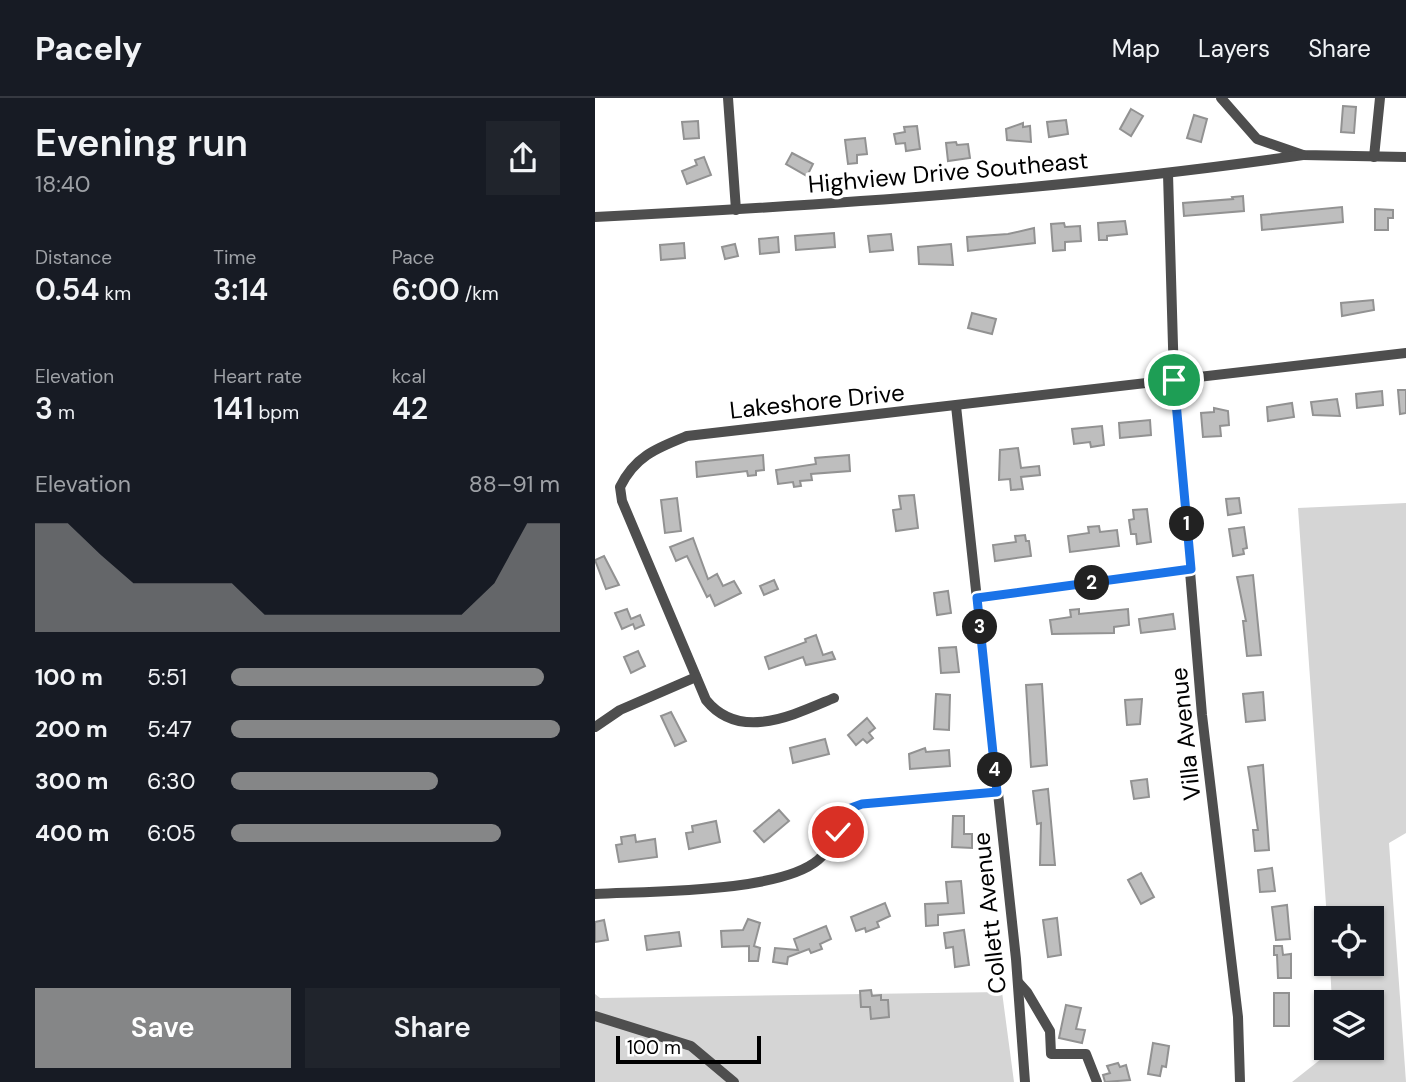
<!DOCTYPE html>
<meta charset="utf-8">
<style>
:root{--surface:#171b24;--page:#20242c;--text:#f1f3f6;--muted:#9ea1a6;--line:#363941;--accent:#858687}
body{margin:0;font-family:"DM Sans",sans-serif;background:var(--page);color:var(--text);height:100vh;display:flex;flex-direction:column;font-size:26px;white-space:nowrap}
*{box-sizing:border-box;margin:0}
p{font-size:23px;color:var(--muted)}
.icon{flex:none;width:38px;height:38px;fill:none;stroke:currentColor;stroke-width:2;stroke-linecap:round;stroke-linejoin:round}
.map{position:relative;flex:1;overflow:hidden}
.side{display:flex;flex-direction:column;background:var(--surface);width:595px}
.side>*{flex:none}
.tools{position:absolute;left:719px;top:808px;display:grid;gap:14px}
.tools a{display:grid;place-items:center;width:70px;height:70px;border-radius:0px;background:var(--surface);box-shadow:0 2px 5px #0004;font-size:35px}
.scale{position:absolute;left:21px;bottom:18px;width:145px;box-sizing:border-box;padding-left:7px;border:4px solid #000;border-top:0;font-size:19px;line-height:24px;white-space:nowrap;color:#000;-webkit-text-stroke:5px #fff;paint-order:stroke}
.pin{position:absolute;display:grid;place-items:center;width:60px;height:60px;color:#fff;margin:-30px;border:4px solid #fff;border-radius:50%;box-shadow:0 2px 7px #0007}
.km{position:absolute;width:35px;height:35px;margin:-18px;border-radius:50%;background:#222;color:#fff;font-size:19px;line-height:35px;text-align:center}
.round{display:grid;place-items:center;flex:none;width:74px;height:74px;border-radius:0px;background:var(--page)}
.summary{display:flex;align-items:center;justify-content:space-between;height:119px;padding:0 35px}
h1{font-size:38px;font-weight:600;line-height:52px}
.figures{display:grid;grid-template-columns:repeat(3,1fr);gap:10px;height:119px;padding:7px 35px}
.figures div{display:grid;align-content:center}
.figures b{font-size:30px;font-weight:600}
.figures small{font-size:19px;font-weight:400}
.figures p{font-size:19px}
.chart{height:196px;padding:14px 35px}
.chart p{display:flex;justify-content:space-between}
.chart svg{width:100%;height:126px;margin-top:7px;fill:var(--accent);opacity:.7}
.action{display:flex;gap:14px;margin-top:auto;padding:14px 35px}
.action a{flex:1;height:80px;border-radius:0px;background:var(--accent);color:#fff;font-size:28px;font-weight:600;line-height:80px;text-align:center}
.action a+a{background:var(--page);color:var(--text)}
ul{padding:0 35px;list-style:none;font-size:23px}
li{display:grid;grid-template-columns:112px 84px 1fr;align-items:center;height:52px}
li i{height:18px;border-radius:9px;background:var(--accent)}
header{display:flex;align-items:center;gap:42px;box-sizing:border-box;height:98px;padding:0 35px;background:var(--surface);border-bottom:2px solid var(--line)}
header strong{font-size:33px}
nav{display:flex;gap:38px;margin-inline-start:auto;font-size:24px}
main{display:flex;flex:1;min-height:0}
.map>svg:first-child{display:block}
.green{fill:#d5d5d5}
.building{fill:#bebebe;stroke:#929292;stroke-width:2}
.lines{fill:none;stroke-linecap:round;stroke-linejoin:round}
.minor{stroke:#4e4e4e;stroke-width:10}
.route-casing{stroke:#fff;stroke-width:14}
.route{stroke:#1a73e8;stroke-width:9}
.labels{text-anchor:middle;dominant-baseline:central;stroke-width:7;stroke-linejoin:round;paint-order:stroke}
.street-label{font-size:24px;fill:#000;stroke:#fff}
</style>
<header>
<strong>Pacely</strong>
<nav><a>Map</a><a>Layers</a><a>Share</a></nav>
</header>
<main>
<section class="side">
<div class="summary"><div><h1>Evening run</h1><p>18:40</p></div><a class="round"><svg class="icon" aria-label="share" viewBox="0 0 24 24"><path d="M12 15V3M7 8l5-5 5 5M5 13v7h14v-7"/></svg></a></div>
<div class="figures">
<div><p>Distance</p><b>0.54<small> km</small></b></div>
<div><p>Time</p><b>3:14</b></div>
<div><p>Pace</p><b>6:00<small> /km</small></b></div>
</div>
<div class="figures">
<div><p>Elevation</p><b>3<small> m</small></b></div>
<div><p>Heart rate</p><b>141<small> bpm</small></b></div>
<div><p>kcal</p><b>42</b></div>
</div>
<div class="chart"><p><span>Elevation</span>88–91 m</p>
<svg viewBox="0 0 160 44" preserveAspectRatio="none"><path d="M0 44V6L10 6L20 17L30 27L40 27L50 27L60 27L70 38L80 38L90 38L100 38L110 38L120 38L130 38L140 27L150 6L160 6V44z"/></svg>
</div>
<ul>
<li><b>100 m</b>5:51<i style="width:95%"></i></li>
<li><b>200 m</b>5:47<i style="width:100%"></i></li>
<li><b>300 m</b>6:30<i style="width:63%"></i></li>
<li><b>400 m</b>6:05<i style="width:82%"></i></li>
</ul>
<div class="action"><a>Save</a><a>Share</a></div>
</section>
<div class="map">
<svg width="811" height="984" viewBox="0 0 811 984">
<rect width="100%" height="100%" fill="#fff"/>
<g class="green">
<polygon points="811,405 811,735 794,745 811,984 697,984 740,950 777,950 777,905 737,905 735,866 777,866 777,821 732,821 703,410"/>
<polygon points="407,894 419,984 0,984 0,896 5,900"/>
</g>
<g class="building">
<polygon points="748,8 761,9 759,35 746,34"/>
<polygon points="536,11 548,18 536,38 525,31"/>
<polygon points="599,17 612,21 606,44 592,40"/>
<polygon points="471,22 473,36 454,39 452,24"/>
<polygon points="103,23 104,40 89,41 87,24"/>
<polygon points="428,25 428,29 435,28 436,44 412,42 411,31"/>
<polygon points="322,28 325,51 311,53 310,45 301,46 299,36 310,34 309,29"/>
<polygon points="270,40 272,56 262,57 262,65 253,66 250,42"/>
<polygon points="361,44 362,47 373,46 375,60 353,63 351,45"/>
<polygon points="197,55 218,66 212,78 191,66"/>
<polygon points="109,59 116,77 92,86 87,73 102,67 100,62"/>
<polygon points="648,98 649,113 589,118 588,105 638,101 637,99"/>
<polygon points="747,109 748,124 667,132 666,117"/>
<polygon points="780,111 798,112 798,120 793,120 793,132 780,132"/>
<polygon points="530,123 532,136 512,138 512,142 504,142 503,125"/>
<polygon points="469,125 470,129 485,128 486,143 470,144 470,152 458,153 456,126"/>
<polygon points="439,130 440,145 373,153 372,139 413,136"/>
<polygon points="239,135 240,149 201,152 200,138"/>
<polygon points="296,136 298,152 275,154 273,138"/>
<polygon points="183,139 184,154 165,156 164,141"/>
<polygon points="89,145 90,160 66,162 65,147"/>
<polygon points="140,146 143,158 130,161 127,149"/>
<polygon points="356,146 358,167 324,166 323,149"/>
<polygon points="778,202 779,212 747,218 746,205"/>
<polygon points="377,215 401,221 397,236 373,230"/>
<polygon points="803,292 811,292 811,315 805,316"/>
<polygon points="787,293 788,307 762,310 761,296"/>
<polygon points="742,301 745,318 718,317 716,304"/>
<polygon points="697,305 699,319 673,323 672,309"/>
<polygon points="619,310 633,313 634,327 625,328 626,338 608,339 606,315 619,314"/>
<polygon points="555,322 556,337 525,340 524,325"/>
<polygon points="507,328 509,347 496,349 495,344 479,346 477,331"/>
<polygon points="423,350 426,370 444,368 445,377 426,379 428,391 416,392 415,381 404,382 405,352"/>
<polygon points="168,357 169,372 161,373 161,377 153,378 152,373 102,379 101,364"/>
<polygon points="254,357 255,373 216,376 217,382 205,383 206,388 199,389 198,384 183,386 181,372 221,366 220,360"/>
<polygon points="319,397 323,430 301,433 298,412 306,411 304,398"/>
<polygon points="82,400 86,433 70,435 66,402"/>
<polygon points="644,400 646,415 633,417 631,401"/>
<polygon points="552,411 556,444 542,446 541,436 536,436 534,422 539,421 538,412"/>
<polygon points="504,428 505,434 522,432 524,448 475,454 473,438 494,435 493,429"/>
<polygon points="649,429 652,450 648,451 649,456 638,458 634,431"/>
<polygon points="430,437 431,443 434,443 436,458 400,463 398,447 421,444 420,438"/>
<polygon points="98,440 113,481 122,476 128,488 139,483 146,495 120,508 115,497 112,499 92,458 81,463 75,449"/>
<polygon points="9,458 24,487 11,491 0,462"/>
<polygon points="658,477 666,557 652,558 648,523 651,523 642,479"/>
<polygon points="179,482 183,491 169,497 165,488"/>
<polygon points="353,493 356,515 342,517 339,495"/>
<polygon points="32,511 36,521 45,517 49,527 40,531 38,526 27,531 20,515"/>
<polygon points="484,511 484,516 533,511 534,527 519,529 519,535 457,536 455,522 476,519 475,512"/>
<polygon points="578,516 580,531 546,535 544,521"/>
<polygon points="221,537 228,557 237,554 240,561 211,567 208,559 174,571 170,559 211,544 210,541"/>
<polygon points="361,549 364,574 346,575 344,550"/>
<polygon points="43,553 50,568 36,575 29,559"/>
<polygon points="447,586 452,667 436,669 431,587"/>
<polygon points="668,594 670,622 651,624 648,596"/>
<polygon points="341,596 355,597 354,632 339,631"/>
<polygon points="547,601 545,626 532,627 530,602"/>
<polygon points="76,614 91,643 80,648 66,618"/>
<polygon points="272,620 280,630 274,635 278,640 272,645 268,641 261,647 253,637"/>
<polygon points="230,641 234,656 198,665 195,650"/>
<polygon points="330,650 331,654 354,652 355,668 315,671 314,656"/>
<polygon points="668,667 674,752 660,753 658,732 663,732 653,669"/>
<polygon points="552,681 554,699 539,701 536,683"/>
<polygon points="453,691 460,767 445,767 446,725 442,726 438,693"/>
<polygon points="184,712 194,723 169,744 159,733"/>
<polygon points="358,718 369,718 369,736 377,736 377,750 357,749"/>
<polygon points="121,723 125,744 94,751 91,735 98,734 97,728"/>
<polygon points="40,737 41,744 60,741 62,759 24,764 21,747 27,746 26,739"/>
<polygon points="677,770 680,793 665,794 663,772"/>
<polygon points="546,775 559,799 546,806 533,782"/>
<polygon points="366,783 369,815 343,817 343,827 331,828 330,806 353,805 351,784"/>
<polygon points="290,805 295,818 282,824 284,829 271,834 270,830 261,833 256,819"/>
<polygon points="692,807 695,841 681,842 677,809"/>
<polygon points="462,820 466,857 453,859 448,822"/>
<polygon points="153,821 165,825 159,848 165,850 163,863 154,863 154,848 127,849 126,833 148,832"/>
<polygon points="9,822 13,842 0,844 0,824"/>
<polygon points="231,828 236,841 225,846 227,851 216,855 214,851 193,859 192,866 178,864 180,850 203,852 199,841"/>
<polygon points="369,832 374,867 360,869 358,849 351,850 349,835"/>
<polygon points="84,834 86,848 52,852 50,838"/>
<polygon points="679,848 687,848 688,857 696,856 696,880 683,880 682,857 679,857"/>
<polygon points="276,892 277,898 286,897 286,902 293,902 294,919 276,921 275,909 266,909 265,893"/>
<rect x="679" y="895" width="15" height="33"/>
<polygon points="471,907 486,910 481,931 490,932 487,945 464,940"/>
<polygon points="558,945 574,948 571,969 567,968 565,978 553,976"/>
<polygon points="523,965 525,969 531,967 535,982 510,984 508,977 515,975 512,968"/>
</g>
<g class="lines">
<g class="minor">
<polyline points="133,0 141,112"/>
<polyline points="626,0 662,41 708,57 811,59"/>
<polyline points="779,59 785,0"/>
<polyline points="573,76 579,282 607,617 643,919 645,984"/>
<path d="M 0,119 C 237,107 474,91 708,57"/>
<polyline points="361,308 421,861 430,984"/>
<polyline points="382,500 596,471"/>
<path d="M 239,600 C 198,617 145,644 111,602 L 27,403 L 25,389 C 40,358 62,350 92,338 L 811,255"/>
<polyline points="0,629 25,612 101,579"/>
<path d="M 0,796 C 53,793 184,795 223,762 C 237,750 246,728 253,711 L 267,706 L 402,694"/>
<polyline points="423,884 432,894 455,933 456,956 491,956 502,984"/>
<polyline points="0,918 96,948 139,984"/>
</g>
</g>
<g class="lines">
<defs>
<polyline id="route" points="243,734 253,711 267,706 402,694 382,500 596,471 579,282"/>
</defs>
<use href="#route" class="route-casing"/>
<use href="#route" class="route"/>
</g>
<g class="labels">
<g class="street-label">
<text transform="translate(353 74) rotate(-5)">Highview Drive Southeast</text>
<text transform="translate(222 303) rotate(-6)">Lakeshore Drive</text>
<text transform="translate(590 636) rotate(-96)">Villa Avenue</text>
<text transform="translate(394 815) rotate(-96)">Collett Avenue</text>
</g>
</g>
</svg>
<div class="tools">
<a><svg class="icon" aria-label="locate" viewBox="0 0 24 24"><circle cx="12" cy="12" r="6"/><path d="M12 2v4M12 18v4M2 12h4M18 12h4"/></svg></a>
<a><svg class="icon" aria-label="layers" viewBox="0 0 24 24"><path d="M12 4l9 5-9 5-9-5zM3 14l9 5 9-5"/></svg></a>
</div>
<div class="scale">100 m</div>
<div class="pin" style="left:579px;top:282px;background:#1e9e55"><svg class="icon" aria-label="arrive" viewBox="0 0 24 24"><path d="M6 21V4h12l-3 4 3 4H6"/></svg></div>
<div class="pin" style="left:243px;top:734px;background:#d93025"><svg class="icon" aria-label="check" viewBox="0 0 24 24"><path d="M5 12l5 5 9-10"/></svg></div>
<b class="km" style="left:592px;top:426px">1</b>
<b class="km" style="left:497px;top:485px">2</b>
<b class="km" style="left:385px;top:529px">3</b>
<b class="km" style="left:400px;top:672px">4</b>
</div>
</main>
